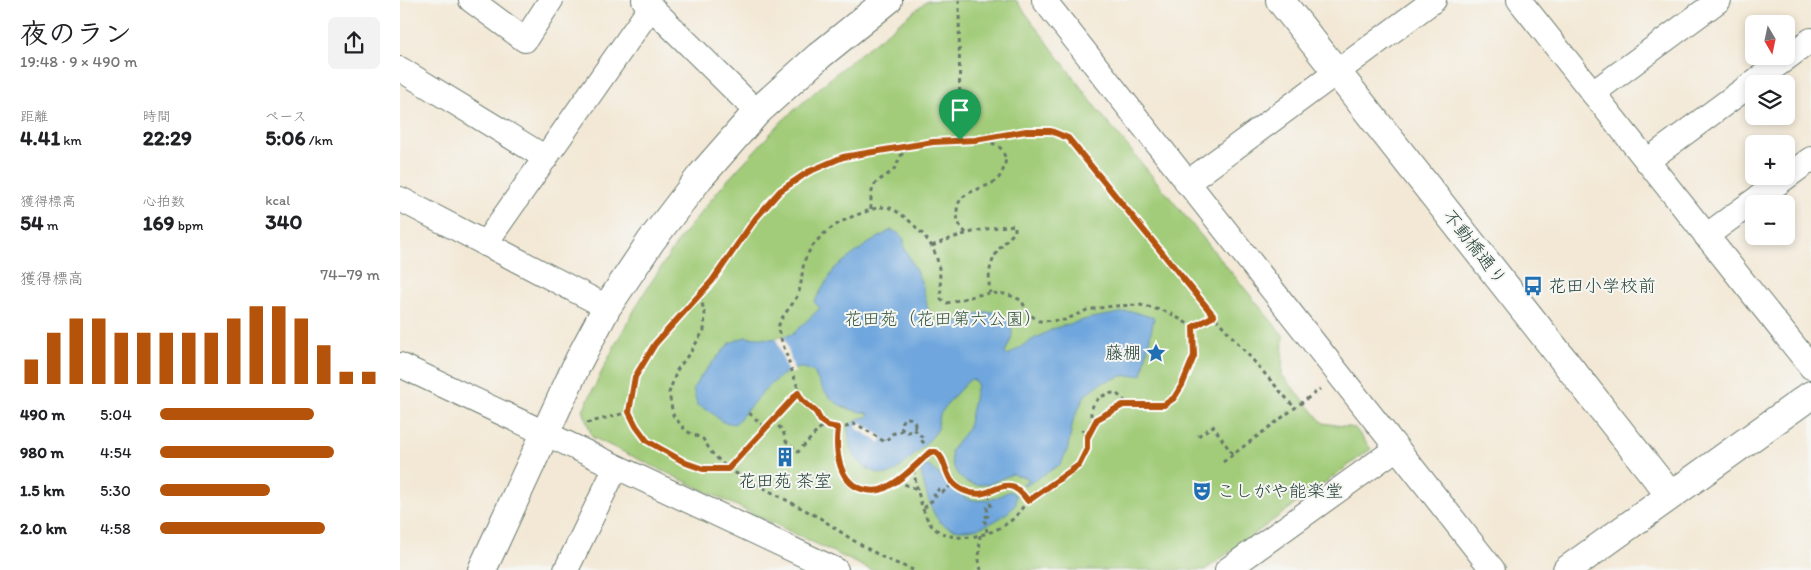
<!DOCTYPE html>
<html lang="ja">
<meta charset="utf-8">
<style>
:root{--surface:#fff;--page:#f2f2f2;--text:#202124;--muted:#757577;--accent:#b45309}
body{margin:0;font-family:Itim,"Klee One",sans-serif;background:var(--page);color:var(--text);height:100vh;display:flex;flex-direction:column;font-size:19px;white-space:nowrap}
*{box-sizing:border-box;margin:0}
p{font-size:16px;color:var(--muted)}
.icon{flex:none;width:28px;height:28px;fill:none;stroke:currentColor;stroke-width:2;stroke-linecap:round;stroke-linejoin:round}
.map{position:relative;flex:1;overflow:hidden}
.sheet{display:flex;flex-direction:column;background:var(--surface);width:400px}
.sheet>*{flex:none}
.needle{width:32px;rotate:171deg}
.controls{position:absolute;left:1345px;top:15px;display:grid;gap:10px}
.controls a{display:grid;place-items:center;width:50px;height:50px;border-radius:8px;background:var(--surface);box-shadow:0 2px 8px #0003;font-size:25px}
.pin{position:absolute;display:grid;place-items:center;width:42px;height:42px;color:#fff;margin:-51px -21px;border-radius:50% 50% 50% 0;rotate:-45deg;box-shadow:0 0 5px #0007}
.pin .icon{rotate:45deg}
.round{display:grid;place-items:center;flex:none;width:52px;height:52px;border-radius:8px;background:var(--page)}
.head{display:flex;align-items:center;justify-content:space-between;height:85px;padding:0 20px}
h1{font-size:28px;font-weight:800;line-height:38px}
.stats{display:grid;grid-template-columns:repeat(3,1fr);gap:8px;height:85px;padding:5px 20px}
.stats div{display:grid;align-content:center}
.stats b{font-size:21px;font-weight:800}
.stats small{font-size:14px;font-weight:400}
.stats p{font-size:14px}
.chart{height:140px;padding:10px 20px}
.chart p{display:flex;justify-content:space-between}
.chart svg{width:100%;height:90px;margin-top:5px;stroke:var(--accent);stroke-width:6}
ul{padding:0 20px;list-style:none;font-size:16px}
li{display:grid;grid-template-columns:80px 60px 1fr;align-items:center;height:38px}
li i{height:12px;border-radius:6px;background:var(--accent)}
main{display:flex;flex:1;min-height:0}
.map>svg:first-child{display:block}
.green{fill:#a2cc79;stroke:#608456}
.water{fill:#6ea6dd;stroke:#467288}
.pier{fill:#f3e8d5}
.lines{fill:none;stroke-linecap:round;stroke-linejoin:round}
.street-casing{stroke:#69796c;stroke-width:26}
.secondary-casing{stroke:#69796c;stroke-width:30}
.path{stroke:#69796c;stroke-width:3;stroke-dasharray:4 4;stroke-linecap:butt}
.street{stroke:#fff;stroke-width:24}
.secondary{stroke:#fff;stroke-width:28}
.route-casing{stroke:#fff;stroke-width:10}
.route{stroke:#b45309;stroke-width:6}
.labels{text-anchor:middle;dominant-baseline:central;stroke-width:4;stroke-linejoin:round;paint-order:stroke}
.street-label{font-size:18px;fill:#1f3d34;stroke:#f6f6f2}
.poi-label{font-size:18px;fill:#1f3d34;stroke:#f6f6f2;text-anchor:start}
.park-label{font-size:18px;fill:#395a42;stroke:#f6f6f2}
</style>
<main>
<section class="sheet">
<div class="head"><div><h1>夜のラン</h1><p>19:48 · 9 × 490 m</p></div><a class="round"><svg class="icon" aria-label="share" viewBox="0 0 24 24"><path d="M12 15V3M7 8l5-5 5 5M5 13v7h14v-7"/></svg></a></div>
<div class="stats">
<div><p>距離</p><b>4.41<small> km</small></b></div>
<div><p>時間</p><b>22:29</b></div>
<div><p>ペース</p><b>5:06<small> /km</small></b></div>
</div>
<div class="stats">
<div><p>獲得標高</p><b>54<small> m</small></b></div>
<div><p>心拍数</p><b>169<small> bpm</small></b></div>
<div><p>kcal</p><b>340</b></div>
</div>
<div class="chart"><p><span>獲得標高</span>74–79 m</p>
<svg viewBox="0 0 160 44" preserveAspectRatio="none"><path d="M5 44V32M15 44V19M25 44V12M35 44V12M45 44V19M55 44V19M65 44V19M75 44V19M85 44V19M95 44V12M105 44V6M115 44V6M125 44V12M135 44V25M145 44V38M155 44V38"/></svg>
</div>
<ul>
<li><b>490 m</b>5:04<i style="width:70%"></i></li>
<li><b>980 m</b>4:54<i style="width:79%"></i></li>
<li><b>1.5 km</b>5:30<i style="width:50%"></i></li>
<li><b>2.0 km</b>4:58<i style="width:75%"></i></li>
</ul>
</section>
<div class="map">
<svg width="1411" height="570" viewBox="0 0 1411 570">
<rect width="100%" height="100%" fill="#f6f6f2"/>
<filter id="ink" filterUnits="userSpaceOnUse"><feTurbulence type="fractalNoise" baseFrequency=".02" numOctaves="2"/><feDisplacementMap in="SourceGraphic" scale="10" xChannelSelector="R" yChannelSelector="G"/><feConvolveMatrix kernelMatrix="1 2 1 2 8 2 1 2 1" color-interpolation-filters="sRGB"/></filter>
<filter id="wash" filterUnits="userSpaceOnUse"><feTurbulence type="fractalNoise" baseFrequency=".0096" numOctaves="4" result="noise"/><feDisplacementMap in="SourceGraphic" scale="20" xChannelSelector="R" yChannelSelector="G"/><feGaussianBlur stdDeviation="1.12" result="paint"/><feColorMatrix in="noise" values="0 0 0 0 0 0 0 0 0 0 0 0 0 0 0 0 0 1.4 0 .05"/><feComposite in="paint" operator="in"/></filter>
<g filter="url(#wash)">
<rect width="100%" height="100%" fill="#f3e8d5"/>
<polygon class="green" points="549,0 616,0 697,109 883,335 882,375 923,423 955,428 971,449 805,570 471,570 192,437 183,410 216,343 244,293 281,237 323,185 382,121 441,69 527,1"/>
<g class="water">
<path d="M 491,230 L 498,233 L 504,239 L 504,247 L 522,283 L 528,310 L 537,323 L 548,327 C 560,322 573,314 586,312 C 599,310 614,320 612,334 C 612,340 607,347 605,353 L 607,356 L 628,342 L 655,328 L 691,318 L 731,311 L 754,318 L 742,375 L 722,376 L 701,383 L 685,395 L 673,421 L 668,448 L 661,464 L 625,486 L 623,484 L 628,481 L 628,478 L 612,474 L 590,484 L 577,485 L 566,482 L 557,474 L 552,463 L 551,451 L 568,428 L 577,384 L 574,380 L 571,379 C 564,384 542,409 539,417 C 537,421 539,425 538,429 C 534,437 499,471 490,474 C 483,476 474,472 468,469 C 452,459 448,445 448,427 L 458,419 L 469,416 L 468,413 C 439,409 426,400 414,372 C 411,371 406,369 403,368 C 380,366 349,409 335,424 L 322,422 L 312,413 L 297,405 L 293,388 L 304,372 L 330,343 L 345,337 L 372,339 L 393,334 L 420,308 L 414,302 L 435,268 L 466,245 Z"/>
<path d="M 529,466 C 553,484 558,508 595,498 C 600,496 604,493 610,491 L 616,495 L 616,504 C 601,523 562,541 540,522 C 531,514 523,483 521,471 L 523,467 Z"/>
</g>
<g class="pier">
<polygon points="384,336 395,373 388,374 376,338"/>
<polygon points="459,422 483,437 480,443 456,428"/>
</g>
</g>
<g filter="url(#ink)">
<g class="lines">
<defs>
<g id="street">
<polyline points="71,0 125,40 151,0"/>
<polyline points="244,0 357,112"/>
<polyline points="644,0 1093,570"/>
<polyline points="1119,0 1411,367"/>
<polyline points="0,69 146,158"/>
<polyline points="1193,93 1319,0"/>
<polyline points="1247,161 1411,40"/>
<polyline points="787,183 1034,0"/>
<polyline points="0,199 207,307"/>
<polyline points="1306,236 1411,159"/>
<polyline points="85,244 251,7"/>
<polyline points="0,365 436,570"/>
<polyline points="166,570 216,467"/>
<polyline points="827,570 997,448"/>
</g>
<g id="secondary">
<polyline points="880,0 1270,495"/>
<polyline points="82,570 179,360 207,307 251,241 300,177 357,112 419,56 488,0"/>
<polyline points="1167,570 1411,395"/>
</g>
</defs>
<use href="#street" class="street-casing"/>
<use href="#secondary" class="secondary-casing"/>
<g class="path">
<polyline points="559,0 560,140"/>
<polyline points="575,140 626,131 651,131 668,138 814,316 895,408"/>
<path d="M 471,209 C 471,201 470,190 476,183 C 481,178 489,175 494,169 C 498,164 499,156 504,152 C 517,138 583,135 598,146 C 602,148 604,155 606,159 C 604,168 602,177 594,182 C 579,191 557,191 557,212 C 557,222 560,227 566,233"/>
<path d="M 532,246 C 559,234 585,228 615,225 L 615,232 C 595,251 586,264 590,293"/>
<polyline points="300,296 305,314 304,330 292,350 277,370 269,393 273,415 286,431 303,439 312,453 328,469 420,518 451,539 484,558 513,570"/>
<polyline points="793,327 814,316"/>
<polyline points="398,393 328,469 303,469 285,463 247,441 236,426 229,412 235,377 255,344 313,281 356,218 380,191 408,172 443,157 481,149 515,145"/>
<polyline points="349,413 366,428"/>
<circle cx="508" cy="425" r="7"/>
<polyline points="373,420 383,431 386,441 398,452 424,424"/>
<polyline points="187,423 229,412"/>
<path d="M 693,424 C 686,407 698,393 716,393 L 729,405"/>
<path d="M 438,427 C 435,449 438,485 465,490 C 471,491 478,491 484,489 C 495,484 504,475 513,468"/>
<polyline points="514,429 523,438 521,440 527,446"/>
<path d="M 503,430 L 492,434 L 485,442 L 458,425 L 453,424 L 446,427 L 428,426 L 421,421 L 416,412 L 402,400 L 378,330 C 379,316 393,307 398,294 C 403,282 401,268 406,257 C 418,233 440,220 465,212 C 473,209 482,205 490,208 C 503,213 526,235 532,247 C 541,263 540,281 541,299 L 547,303 L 578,295 L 590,293 L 606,294 L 621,300 L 629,314 L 639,321 L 665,320 L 687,310 L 713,306 L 740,305 L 768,312 L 793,327"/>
<polyline points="681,430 690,432"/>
<polyline points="798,436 813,426 833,455"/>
<polyline points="823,462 920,389"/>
<polyline points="497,481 519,490"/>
<path d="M 628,501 C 603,466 595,503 565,491 C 542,481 549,461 536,452 L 530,452 L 513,468 C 516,483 522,518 534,528 C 555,545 590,536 609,522 C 618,516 622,507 629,499 C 643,485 665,480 679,465 C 691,453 683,432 696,420 C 703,413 724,404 734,404 C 744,405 755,408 764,404 C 778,399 792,369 794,354 C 794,345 793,336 793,327"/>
<polyline points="524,508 536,497 534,494 540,488 543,492 554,483"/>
<polyline points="587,532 584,517 588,516 587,508 591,507 588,492"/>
<polyline points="580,535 579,561 581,570"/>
</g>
<use href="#street" class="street"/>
<use href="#secondary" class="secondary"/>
</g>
</g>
<g class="lines" filter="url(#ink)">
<defs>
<path id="route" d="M 626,131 L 651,131 L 668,138 L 814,316 L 793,327 L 794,356 L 782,385 L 774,398 L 764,405 L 723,405 L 697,419 L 687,438 L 687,449 L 679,465 L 628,501 C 603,466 595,504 565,491 C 542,482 549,461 536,452 L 530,452 C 516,465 502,480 485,488 C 480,491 472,491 466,490 C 438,485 435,451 438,428 L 428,426 L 421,421 L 416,412 L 402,400 L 398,393 L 328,469 L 303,469 L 286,463 L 247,441 L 236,426 L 229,412 L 235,377 L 255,344 L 312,281 L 356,218 L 380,191 L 408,172 L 443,157 L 533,142 L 575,140 Z"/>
</defs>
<use href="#route" class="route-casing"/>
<use href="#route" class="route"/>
</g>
<defs>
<symbol id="bus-bare" viewBox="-9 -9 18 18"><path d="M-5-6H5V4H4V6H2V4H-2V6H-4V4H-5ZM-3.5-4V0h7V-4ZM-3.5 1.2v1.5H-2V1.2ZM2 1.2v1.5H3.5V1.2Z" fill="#1f6fb2" stroke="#f6f6f2" stroke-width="2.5" paint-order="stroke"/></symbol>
<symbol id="sight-bare" viewBox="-9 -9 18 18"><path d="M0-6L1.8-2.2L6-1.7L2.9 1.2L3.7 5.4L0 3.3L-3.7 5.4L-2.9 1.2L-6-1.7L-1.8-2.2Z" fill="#1f6fb2" stroke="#f6f6f2" stroke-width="2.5" paint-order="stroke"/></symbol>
<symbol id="building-bare" viewBox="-9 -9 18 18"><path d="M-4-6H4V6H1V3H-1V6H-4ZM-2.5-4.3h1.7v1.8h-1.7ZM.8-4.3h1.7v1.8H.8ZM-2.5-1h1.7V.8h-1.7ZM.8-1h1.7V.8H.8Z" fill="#1f6fb2" stroke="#f6f6f2" stroke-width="2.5" paint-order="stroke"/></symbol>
<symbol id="theatre-bare" viewBox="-9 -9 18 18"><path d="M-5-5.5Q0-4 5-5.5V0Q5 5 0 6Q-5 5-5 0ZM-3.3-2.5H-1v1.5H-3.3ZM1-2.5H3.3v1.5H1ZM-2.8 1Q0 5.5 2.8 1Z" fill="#1f6fb2" stroke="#f6f6f2" stroke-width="2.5" paint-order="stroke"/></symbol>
</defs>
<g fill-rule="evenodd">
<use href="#bus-bare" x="1119" y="272" width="28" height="28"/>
<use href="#sight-bare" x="742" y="339" width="28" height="28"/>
<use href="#building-bare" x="371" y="443" width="28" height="28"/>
<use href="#theatre-bare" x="788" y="477" width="28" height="28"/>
</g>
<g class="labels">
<g class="street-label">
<text transform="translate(1075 247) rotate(52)">不動橋通り</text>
</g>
<g class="poi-label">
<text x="1148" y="286">花田小学校前</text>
<text x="741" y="353" text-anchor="end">藤棚</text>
<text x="385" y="481" text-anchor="middle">花田苑 茶室</text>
<text x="817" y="491">こしがや能楽堂</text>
</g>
<g class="park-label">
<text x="543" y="319">花田苑（花田第六公園）</text>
</g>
</g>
</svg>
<div class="controls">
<a><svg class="needle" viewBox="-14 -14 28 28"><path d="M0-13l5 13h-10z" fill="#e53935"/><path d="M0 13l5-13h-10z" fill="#757577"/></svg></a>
<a><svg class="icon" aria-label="layers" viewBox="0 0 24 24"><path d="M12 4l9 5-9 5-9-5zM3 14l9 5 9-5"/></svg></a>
<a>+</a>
<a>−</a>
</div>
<div class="pin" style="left:560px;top:140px;background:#1e9e55"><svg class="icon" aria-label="arrive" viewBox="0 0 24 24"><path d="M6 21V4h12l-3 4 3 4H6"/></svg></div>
</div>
</main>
